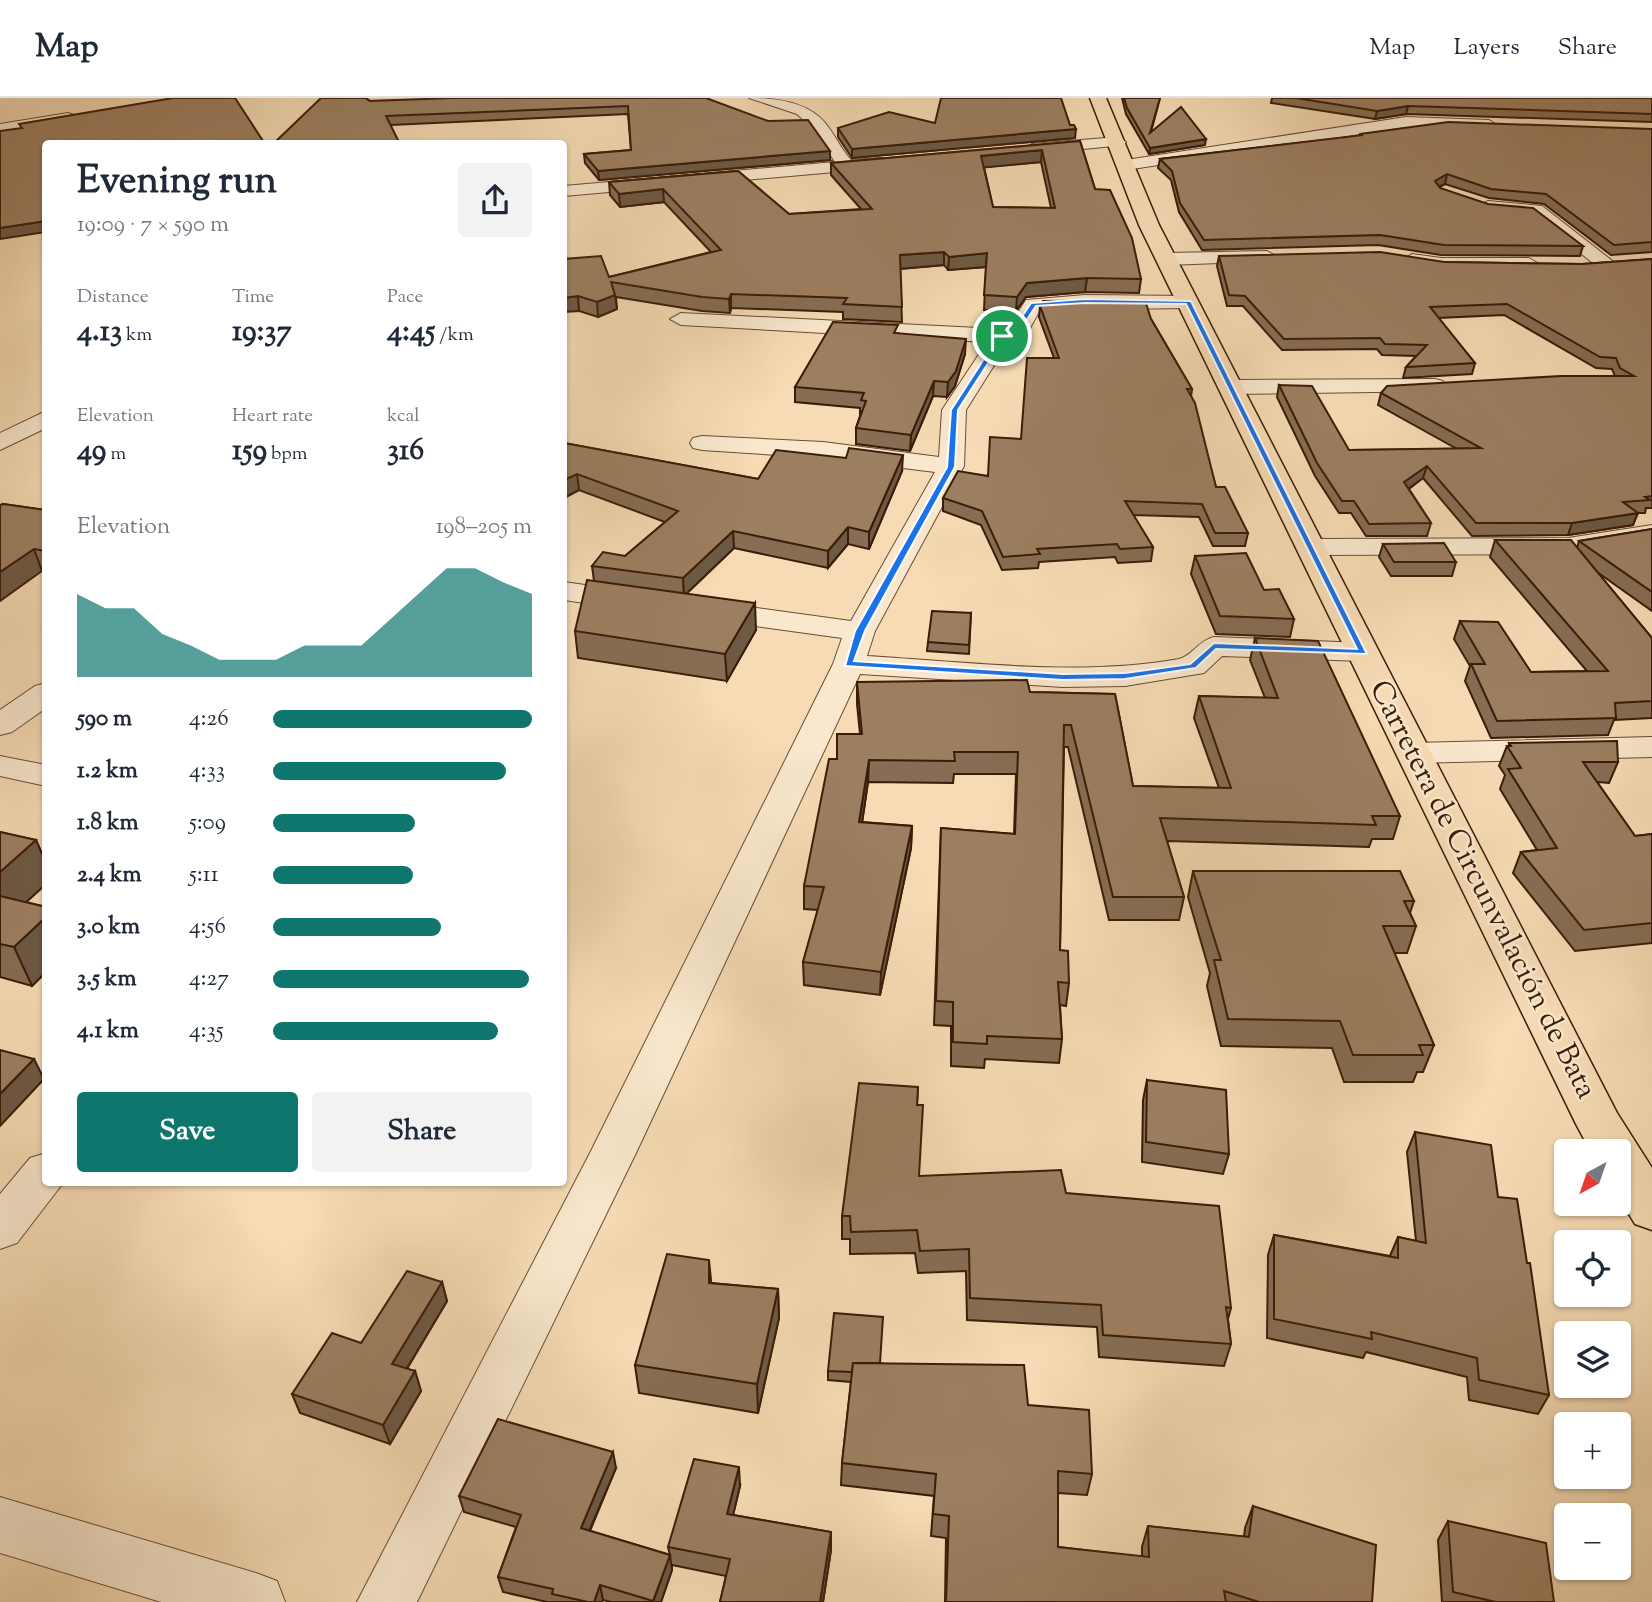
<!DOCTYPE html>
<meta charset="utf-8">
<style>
:root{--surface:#fff;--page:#f2f2f3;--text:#1f2937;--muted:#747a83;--line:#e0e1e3;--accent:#0f766e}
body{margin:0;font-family:"Sorts Mill Goudy",serif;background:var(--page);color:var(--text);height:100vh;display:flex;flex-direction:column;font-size:26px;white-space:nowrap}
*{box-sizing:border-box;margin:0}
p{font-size:23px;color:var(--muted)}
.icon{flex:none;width:38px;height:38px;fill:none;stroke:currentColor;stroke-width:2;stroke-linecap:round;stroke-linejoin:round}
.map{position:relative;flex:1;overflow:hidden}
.details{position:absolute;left:42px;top:42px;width:525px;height:1046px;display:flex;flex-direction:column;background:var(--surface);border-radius:7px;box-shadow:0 2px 5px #0004}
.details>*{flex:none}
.needle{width:46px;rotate:220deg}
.buttons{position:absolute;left:1554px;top:1041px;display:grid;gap:14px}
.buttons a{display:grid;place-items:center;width:77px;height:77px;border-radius:7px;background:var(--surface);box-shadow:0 2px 5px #0004;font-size:35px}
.pin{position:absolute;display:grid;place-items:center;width:60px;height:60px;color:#fff;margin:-30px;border:4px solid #fff;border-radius:50%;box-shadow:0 2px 7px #0007}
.round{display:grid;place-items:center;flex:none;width:74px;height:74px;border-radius:7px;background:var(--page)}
.headline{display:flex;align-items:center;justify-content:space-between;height:119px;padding:0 35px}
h1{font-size:38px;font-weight:800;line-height:52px}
.metrics{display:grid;grid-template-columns:repeat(3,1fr);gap:10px;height:119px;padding:7px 35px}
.metrics div{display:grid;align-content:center}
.metrics b{font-size:30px;font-weight:800}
.metrics small{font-size:19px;font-weight:400}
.metrics p{font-size:19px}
.chart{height:196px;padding:14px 35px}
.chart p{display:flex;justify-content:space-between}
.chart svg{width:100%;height:126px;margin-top:7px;fill:var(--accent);opacity:.7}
.action{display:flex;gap:14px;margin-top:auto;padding:14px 35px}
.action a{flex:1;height:80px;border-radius:7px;background:var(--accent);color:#fff;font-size:28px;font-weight:800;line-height:80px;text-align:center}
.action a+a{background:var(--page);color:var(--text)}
ul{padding:0 35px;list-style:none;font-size:23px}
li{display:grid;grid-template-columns:112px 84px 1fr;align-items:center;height:52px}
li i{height:18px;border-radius:9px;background:var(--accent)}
header{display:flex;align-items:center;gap:42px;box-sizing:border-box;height:98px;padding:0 35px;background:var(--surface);border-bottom:2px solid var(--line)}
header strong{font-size:33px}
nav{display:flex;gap:38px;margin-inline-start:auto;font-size:24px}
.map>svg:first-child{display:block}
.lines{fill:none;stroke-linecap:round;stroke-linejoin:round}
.minor-casing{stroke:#6a4c33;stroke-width:2}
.major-casing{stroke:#3b1c08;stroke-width:3}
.minor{fill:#f9e8ce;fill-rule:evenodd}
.major{fill:#f6dbb4;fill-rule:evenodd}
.wall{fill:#866d53;stroke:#3b1c08;stroke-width:2;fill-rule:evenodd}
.shaded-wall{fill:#6d5944;stroke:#3b1c08;stroke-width:2}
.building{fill:#9c7f61;stroke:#3b1c08;stroke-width:2;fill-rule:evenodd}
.route{fill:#1a73e8;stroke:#fff;stroke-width:2;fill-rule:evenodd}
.labels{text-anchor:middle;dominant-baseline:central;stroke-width:5;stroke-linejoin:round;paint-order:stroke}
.street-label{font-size:30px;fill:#3b1c08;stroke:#f9e8ce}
</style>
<header>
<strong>Map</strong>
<nav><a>Map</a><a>Layers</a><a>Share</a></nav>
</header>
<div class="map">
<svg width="1652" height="1504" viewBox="0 0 1652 1504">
<rect width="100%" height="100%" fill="#f6dbb4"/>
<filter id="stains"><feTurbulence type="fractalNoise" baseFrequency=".00286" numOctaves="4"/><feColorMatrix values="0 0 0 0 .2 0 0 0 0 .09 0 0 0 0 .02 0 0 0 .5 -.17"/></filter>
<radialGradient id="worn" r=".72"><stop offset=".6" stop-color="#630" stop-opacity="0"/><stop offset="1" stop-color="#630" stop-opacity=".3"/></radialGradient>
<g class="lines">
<defs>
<g id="minor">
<path d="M 749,0 C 777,0 812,4 829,30 C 837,41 842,52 851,62 L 880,60 L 888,65 L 880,70 L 564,98 L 564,88 L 835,64 L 815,33 L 797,16 Z"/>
<polygon points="68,15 74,17 74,23 0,36 0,26"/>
<polygon points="1406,19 1489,22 1497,27 1489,32 1406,29 1126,72 1118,67 1126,62"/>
<polygon points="1118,39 1126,44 1124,47 1032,56 1024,51 1032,46"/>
<polygon points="1488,103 1542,108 1615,165 1605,171 1598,169 1532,117 1482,112 1479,108"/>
<polygon points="1267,153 1277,159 1274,163 1167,167 1157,161 1167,155"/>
<polygon points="1412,156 1441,160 1529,160 1539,166 1529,172 1441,172 1405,166 1402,162"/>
<path d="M 1085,197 L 1188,198 L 1198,204 L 1188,210 L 1040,212 L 1030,230 L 1010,242 L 966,312 L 964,368 L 875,533 L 867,558 C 970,564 1077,579 1179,561 C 1192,558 1199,542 1214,539 L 1363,545 L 1374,547 L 1379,554 L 1374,561 L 1363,563 L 1222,558 L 1204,575 L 1125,588 L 1063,589 L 860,576 L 636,1055 L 417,1504 L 357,1504 L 591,1053 L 833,566 L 842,540 L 705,521 L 694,518 L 690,512 L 694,506 L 705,503 L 851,523 L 935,374 L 823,360 L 702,352 L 693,350 L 690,345 L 693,340 L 702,338 L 823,344 L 939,359 L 942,312 L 987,244 L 681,227 L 670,221 L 681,215 L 998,231 L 1014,221 L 1026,202 Z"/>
<polygon points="1435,281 1443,283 1447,288 1443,293 1231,296 1223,294 1219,289 1223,284 1231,282"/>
<polygon points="46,313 46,330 0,352 0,335"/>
<polygon points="1652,427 1652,443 1568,456 1311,457 1301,455 1297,449 1301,443 1311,441 1568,440"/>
<polygon points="564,484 634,494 644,497 649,503 644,509 634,512 564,502"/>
<polygon points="46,585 46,610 12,634 0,637 0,612 35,588"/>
<polygon points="1652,639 1652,659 1414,665 1402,662 1397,655 1402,648 1414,645"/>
<polygon points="0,658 46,667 46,688 0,678"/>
<polygon points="46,1055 46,1085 63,1085 17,1145 0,1151 0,1096 30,1060"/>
<polygon points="0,1399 256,1475 277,1483 285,1504 161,1504 0,1455"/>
</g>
<polygon id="major" points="1090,0 1106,0 1159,127 1617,1015 1652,1070 1652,1132 1635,1126 1619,1100 1619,1054 1591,1054 1576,1026 1139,127"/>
</defs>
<use href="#minor" class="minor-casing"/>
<use href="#major" class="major-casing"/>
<use href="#minor" class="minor"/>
<use href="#major" class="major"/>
</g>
<g class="wall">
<polygon points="366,0 370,3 706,0 830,62 599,82 585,65 584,56 631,52 628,16 391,27"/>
<polygon points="1122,0 1160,0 1151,34 1205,47 1149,56 1126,16"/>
<polygon points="1272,0 1652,0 1652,24 1406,16 1375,21 1271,5"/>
<polygon points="935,25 1075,40 852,60 838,39 838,30"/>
<polygon points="1652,31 1652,154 1611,157 1544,106 1489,100 1445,86 1439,89 1440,90 1583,148 1580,158 1441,157 1378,147 1202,152 1179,114 1171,82 1158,70 1160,61 1359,38 1360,36"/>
<path d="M 1080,43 L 1095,91 L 1141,181 L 1139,195 L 1085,194 L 1026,199 L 1016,213 L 984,212 L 986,169 L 948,172 L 944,167 L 900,171 L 902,224 L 843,221 L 843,214 L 731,210 L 730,215 L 702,213 L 616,199 L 617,211 L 598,219 L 579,213 L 564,161 L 609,179 L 711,154 L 664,104 L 620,109 L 610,97 L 609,84 L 738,73 L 789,116 L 861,111 L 831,77 L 831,65 ZM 1041,64 L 1051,110 L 993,109 L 984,69 Z"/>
<polygon points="1219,158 1444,164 1582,166 1652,161 1652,410 1646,410 1645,415 1637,415 1633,427 1568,437 1472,438 1423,380 1409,391 1431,425 1427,438 1366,438 1351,415 1339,415 1315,378 1277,299 1279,287 1349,352 1457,351 1378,307 1381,295 1615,278 1612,271 1596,270 1504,217 1438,220 1475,265 1472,276 1403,280 1406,269 1416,258 1382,257 1377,251 1282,252 1243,208 1227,208 1217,168"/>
<polygon points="1040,208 1151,221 1192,291 1191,299 1216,389 1248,435 1245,448 1213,448 1199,419 1133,417 1153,449 1151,463 1118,465 1115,459 1039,464 1038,470 1002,472 981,427 943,413 943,400 987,378 1021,341 1054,260 1039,219"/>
<polygon points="897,235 965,256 955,288 947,299 933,298 910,353 856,346 856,330 860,318 860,310 795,304 795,289"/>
<polygon points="564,345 758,381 902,373 869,451 848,446 828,470 734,450 686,496 756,532 727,583 578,560 575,533 594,483 592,468 625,458 665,424 579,392 564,400"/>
<polygon points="3,406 46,412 46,474 42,473"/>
<polygon points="1652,431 1652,513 1597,474 1652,540 1652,620 1614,622 1608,637 1491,640 1465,583 1470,568 1454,541 1460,523 1531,574 1587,573 1490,459 1495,442 1577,450 1579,443"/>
<polygon points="1383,446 1456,464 1452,478 1391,478 1379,459"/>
<polygon points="1195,458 1294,521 1290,539 1216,536 1191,476"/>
<polygon points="971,515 969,556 927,553 928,544"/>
<polygon points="1255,540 1400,718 1393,741 1372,741 1369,749 1167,743 1184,799 1179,822 1109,822 1068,649 1064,649 1060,852 1069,885 1066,908 1060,907 1062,941 1059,965 985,961 984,970 951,968 951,928 934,927 941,730 1014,736 1016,676 954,676 953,685 868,684 862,724 912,728 911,750 880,897 804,887 803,864 818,812 804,811 804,788 837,661 860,636 857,606 857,584 1030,594 1115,596 1133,688 1219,690 1194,620 1199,598 1265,600 1250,562"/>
<polygon points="1509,645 1618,664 1609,685 1597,684 1635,738 1652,736 1652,845 1575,853 1513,775 1521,754 1537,752 1500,691 1505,677 1499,668 1507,648 1509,648"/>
<polygon points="0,734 36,742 46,765 46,786 26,804 46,809 46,874 32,888 0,879"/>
<polygon points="1193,773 1414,803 1410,815 1416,828 1407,855 1394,855 1434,947 1423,974 1417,974 1413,984 1344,984 1332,950 1221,948 1207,888 1210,875 1188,799"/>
<polygon points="1147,982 1229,1056 1223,1076 1142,1064 1143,1002"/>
<polygon points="918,989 917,1007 919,1078 1066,1095 1231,1210 1228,1221 1231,1246 1224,1268 1099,1259 1097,1229 967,1222 966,1173 918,1175 915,1155 850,1156 850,1141 842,1141 842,1118"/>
<polygon points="1415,1034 1498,1099 1549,1297 1538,1316 1469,1302 1467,1279 1366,1254 1363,1260 1267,1240 1268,1157 1274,1137 1390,1158 1398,1139 1416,1143 1407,1054"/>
<polygon points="442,1184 447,1203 407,1271 415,1273 421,1293 390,1346 300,1315 292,1296 361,1245"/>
<polygon points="711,1185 778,1191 779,1220 758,1315 639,1295 635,1267"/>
<polygon points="880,1265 1028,1307 1092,1376 1087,1397 1058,1395 1058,1449 1142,1459 1142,1449 1148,1428 1244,1439 1245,1430 1253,1408 1372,1504 945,1504 946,1440 931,1438 934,1398 841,1387 842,1365 851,1284 828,1282 828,1273"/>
<polygon points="616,1370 590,1433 670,1457 668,1449 740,1388 733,1417 831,1434 831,1452 823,1504 720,1504 726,1478 672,1467 672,1472 661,1504 611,1504 603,1502 602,1504 547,1504 503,1494 498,1479 516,1429 464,1414 459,1398"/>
<polygon points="1448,1423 1554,1504 1442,1504 1438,1442"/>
</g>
<g class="shaded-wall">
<polygon points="1408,8 1406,16 1375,21 1377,13"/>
<polygon points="1076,31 1075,40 852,60 852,51"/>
<polygon points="1206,41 1205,47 1149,56 1150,50"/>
<polygon points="1042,52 1041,64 980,70 981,58"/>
<polygon points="830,53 830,62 599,82 598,73"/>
<polygon points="1447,76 1445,86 1432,92 1435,83"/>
<polygon points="663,91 664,104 620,109 619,96"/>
<polygon points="46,123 46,134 0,141 0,130"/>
<polygon points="944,154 944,167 899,171 900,157"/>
<polygon points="987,155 986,169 948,172 949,159"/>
<polygon points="1087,180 1085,194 1026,199 1016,213 1017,199 1027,185"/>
<polygon points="731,196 731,210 730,215 729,201"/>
<polygon points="615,197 617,211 598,219 597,204"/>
<polygon points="578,198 579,213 564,214 564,200"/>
<polygon points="966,241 965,256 955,288 947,299 948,284"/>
<polygon points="934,283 933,298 910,353 911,337"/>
<polygon points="903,357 902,373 869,451 869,434"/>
<polygon points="1427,368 1423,380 1401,396 1404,384"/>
<polygon points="577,376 579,392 564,400 564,382"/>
<polygon points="1638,415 1633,427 1568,437 1572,425"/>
<polygon points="848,429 848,446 828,470 828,453"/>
<polygon points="733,433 734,450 684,498 683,480"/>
<polygon points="34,451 42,473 0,503 0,474"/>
<polygon points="755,505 756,532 727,583 725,556"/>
<polygon points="869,662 868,684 859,746 859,724"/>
<polygon points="912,728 911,750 880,897 881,874"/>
<polygon points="36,742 46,765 46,786 0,828 0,774"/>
<polygon points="46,819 46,874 32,888 14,849"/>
<polygon points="34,961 44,981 0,1028 0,996"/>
<polygon points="709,1162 712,1192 709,1185"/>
<polygon points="442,1184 447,1203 398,1285 392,1266"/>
<polygon points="778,1191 779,1220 758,1315 757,1286"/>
<polygon points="415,1273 421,1293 390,1346 383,1327"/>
<polygon points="613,1354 616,1370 584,1445 581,1430"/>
<polygon points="739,1369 740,1388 729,1434 727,1416"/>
<polygon points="831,1434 831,1452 823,1504 820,1504"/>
<polygon points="670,1457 672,1472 661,1504 653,1504"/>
<polygon points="600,1487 603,1502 602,1504 594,1504"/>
</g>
<g class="building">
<polygon points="173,0 235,0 265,46 46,46 46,123 0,130 0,33 22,30 19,26"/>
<polygon points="321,0 365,0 370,3 452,0 706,0 768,23 808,22 830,53 598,73 584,56 631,52 628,8 386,18 400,46 273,46"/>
<polygon points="941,0 1061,0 1070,27 1074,27 1076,31 852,51 838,30 889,14 935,25"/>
<polygon points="1124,0 1160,0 1150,35 1181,9 1206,41 1150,50 1127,10"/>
<polygon points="1296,0 1652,0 1652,16 1408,8 1377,13"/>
<polygon points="1448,24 1652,31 1652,144 1614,147 1546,96 1491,91 1447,76 1435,83 1440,90 1488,106 1533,110 1583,148 1444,147 1380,137 1204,142 1180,105 1172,73 1160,61 1363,37 1360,36"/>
<path d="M 1080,43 L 1095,91 L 1110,92 L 1132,140 L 1141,181 L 1087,180 L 1027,185 L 1017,199 L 984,197 L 987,155 L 949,159 L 944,154 L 900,157 L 902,209 L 843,206 L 847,200 L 731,196 L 729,201 L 702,199 L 611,184 L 615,197 L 597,204 L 578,198 L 564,200 L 564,161 L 601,158 L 609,179 L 721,152 L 663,91 L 619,96 L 609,84 L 738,73 L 789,116 L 872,111 L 831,65 ZM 1042,52 L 1055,110 L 993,109 L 981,58 Z"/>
<polygon points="1380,154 1444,164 1582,166 1652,161 1652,398 1645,399 1650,402 1623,404 1638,415 1572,425 1476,425 1427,368 1404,384 1431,425 1369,426 1354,403 1342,403 1317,365 1279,287 1312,288 1349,352 1481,350 1381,295 1387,288 1561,278 1634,278 1620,270 1616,260 1600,259 1507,206 1430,209 1475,265 1406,269 1427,247 1385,246 1380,240 1284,241 1245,198 1229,197 1219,158"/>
<polygon points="1145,202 1151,221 1192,291 1187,291 1195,305 1216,389 1225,389 1248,435 1215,435 1202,406 1125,403 1153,449 1120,451 1117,446 1037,451 1040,456 1003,459 982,413 943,400 958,373 988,378 990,339 1021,341 1027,260 1059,260 1040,208 1043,203"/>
<polygon points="833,224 898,227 894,235 966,241 956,273 948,284 934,283 911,337 856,330 866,303 861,302 864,295 795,289"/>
<polygon points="564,345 758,381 776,352 846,360 849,350 903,357 869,434 848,429 828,453 733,433 683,480 592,468 603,454 625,458 678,413 577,376 564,382"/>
<polygon points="3,406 46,412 46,453 34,451 0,474 0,407"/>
<polygon points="1652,431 1652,494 1579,443"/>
<polygon points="1495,442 1571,442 1652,540 1652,603 1615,605 1616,620 1497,623 1471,566 1485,566 1460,523 1498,524 1531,574 1608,573"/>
<polygon points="1444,445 1456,464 1394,464 1383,446"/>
<polygon points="1246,455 1264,492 1279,491 1294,521 1220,518 1195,458"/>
<polygon points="587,482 755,505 725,556 575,533"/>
<polygon points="932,513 971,515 969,547 928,544"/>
<polygon points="1255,540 1318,543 1400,718 1372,718 1376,727 1160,720 1184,799 1113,799 1071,627 1064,627 1060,852 1068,853 1069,885 1058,884 1062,941 987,938 987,946 953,944 953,904 936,903 941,730 1015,736 1018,654 954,654 955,663 869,662 859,724 912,728 881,874 803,864 824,789 804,788 829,661 837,661 837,636 862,636 857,584 1027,582 1030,594 1115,596 1133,688 1231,690 1199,598 1278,600"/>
<polygon points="1617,643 1618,664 1583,664 1635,738 1652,736 1652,825 1584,832 1521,754 1557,750 1508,671 1521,670 1507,648 1511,648 1509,645"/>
<polygon points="0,734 36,742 0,774"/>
<polygon points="1193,773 1400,773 1414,803 1404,803 1416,828 1383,828 1434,947 1419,947 1423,957 1353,957 1340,923 1228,921 1214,862 1221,862"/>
<polygon points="0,798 46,809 46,819 14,849 0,846"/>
<polygon points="0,952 34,961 0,996"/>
<polygon points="1147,982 1226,992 1229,1056 1146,1044"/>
<polygon points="859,985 918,989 917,1007 923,1007 919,1078 1061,1072 1066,1095 1219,1108 1231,1210 1226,1209 1231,1246 1103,1237 1101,1207 970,1200 969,1151 920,1153 917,1132 851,1134 850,1118 842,1118"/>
<polygon points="1415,1034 1491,1047 1498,1099 1517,1101 1527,1165 1530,1165 1549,1297 1479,1282 1477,1260 1371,1234 1372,1241 1274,1221 1274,1137 1398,1160 1398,1139 1426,1145"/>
<polygon points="667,1156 709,1162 709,1185 778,1191 757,1286 635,1267"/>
<polygon points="407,1173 442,1184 392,1266 415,1273 383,1327 292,1296 332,1235 361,1245"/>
<polygon points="834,1215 883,1219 880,1265 853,1265 852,1274 828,1273"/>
<polygon points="853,1265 1024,1267 1028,1307 1089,1312 1092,1376 1058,1373 1058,1449 1149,1459 1148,1428 1249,1439 1253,1408 1376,1447 1372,1504 1259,1504 1224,1493 1226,1504 946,1504 949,1418 933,1416 936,1376 842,1365"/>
<polygon points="498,1321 613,1354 581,1430 670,1457 653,1503 600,1487 594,1504 588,1504 552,1496 553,1491 498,1479 521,1417 459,1398"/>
<polygon points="694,1361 739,1369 727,1416 831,1434 820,1504 720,1504 730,1461 668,1449"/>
<polygon points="1448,1423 1546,1445 1554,1504 1496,1504 1453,1494"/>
</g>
<path class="route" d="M 1085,201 L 1191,203 L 1367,556 L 1216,551 L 1196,570 L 1125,581 L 1063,582 L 845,568 L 855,533 L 947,369 L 951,312 L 1000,236 L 1019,223 L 1031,205 ZM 1085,205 L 1186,206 L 1357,551 L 1214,545 L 1190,566 L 1125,575 L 1063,576 L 854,563 L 865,533 L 955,369 L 958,312 L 1005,239 L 1024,226 L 1036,208 Z"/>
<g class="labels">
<g class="street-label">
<text transform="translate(1482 792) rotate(63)">Carretera de Circunvalación de Bata</text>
</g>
</g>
<rect width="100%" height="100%" filter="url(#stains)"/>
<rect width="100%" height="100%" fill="url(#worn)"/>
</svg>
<div class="buttons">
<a><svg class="needle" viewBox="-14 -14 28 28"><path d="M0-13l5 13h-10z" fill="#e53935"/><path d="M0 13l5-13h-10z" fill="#747a83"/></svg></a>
<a><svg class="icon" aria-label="locate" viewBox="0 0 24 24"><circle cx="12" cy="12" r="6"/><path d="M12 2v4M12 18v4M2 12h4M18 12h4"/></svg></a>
<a><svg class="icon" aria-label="layers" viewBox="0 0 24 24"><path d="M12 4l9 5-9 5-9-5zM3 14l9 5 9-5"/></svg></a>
<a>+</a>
<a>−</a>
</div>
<div class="pin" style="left:1002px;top:238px;background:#1e9e55"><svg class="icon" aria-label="arrive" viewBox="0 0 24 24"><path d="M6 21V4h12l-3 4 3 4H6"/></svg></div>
<section class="details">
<div class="headline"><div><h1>Evening run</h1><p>19:09 · 7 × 590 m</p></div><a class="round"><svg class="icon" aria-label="share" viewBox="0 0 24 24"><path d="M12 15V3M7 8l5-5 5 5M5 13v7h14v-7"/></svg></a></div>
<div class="metrics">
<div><p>Distance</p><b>4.13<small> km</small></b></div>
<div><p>Time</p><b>19:37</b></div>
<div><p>Pace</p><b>4:45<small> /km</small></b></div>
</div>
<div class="metrics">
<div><p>Elevation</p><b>49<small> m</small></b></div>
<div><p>Heart rate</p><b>159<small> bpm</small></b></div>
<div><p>kcal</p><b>316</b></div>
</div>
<div class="chart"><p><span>Elevation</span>198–205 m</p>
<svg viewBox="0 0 160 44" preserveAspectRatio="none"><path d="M0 44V15L10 20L20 20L30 29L40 33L50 38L60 38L70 38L80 33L90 33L100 33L110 24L120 15L130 6L140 6L150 11L160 15V44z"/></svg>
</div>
<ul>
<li><b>590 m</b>4:26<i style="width:100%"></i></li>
<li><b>1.2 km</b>4:33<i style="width:90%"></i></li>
<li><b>1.8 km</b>5:09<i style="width:55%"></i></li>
<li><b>2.4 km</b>5:11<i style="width:54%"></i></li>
<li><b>3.0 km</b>4:56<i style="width:65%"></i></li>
<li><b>3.5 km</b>4:27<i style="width:99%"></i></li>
<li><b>4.1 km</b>4:35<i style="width:87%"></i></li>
</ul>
<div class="action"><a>Save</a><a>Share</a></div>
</section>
</div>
